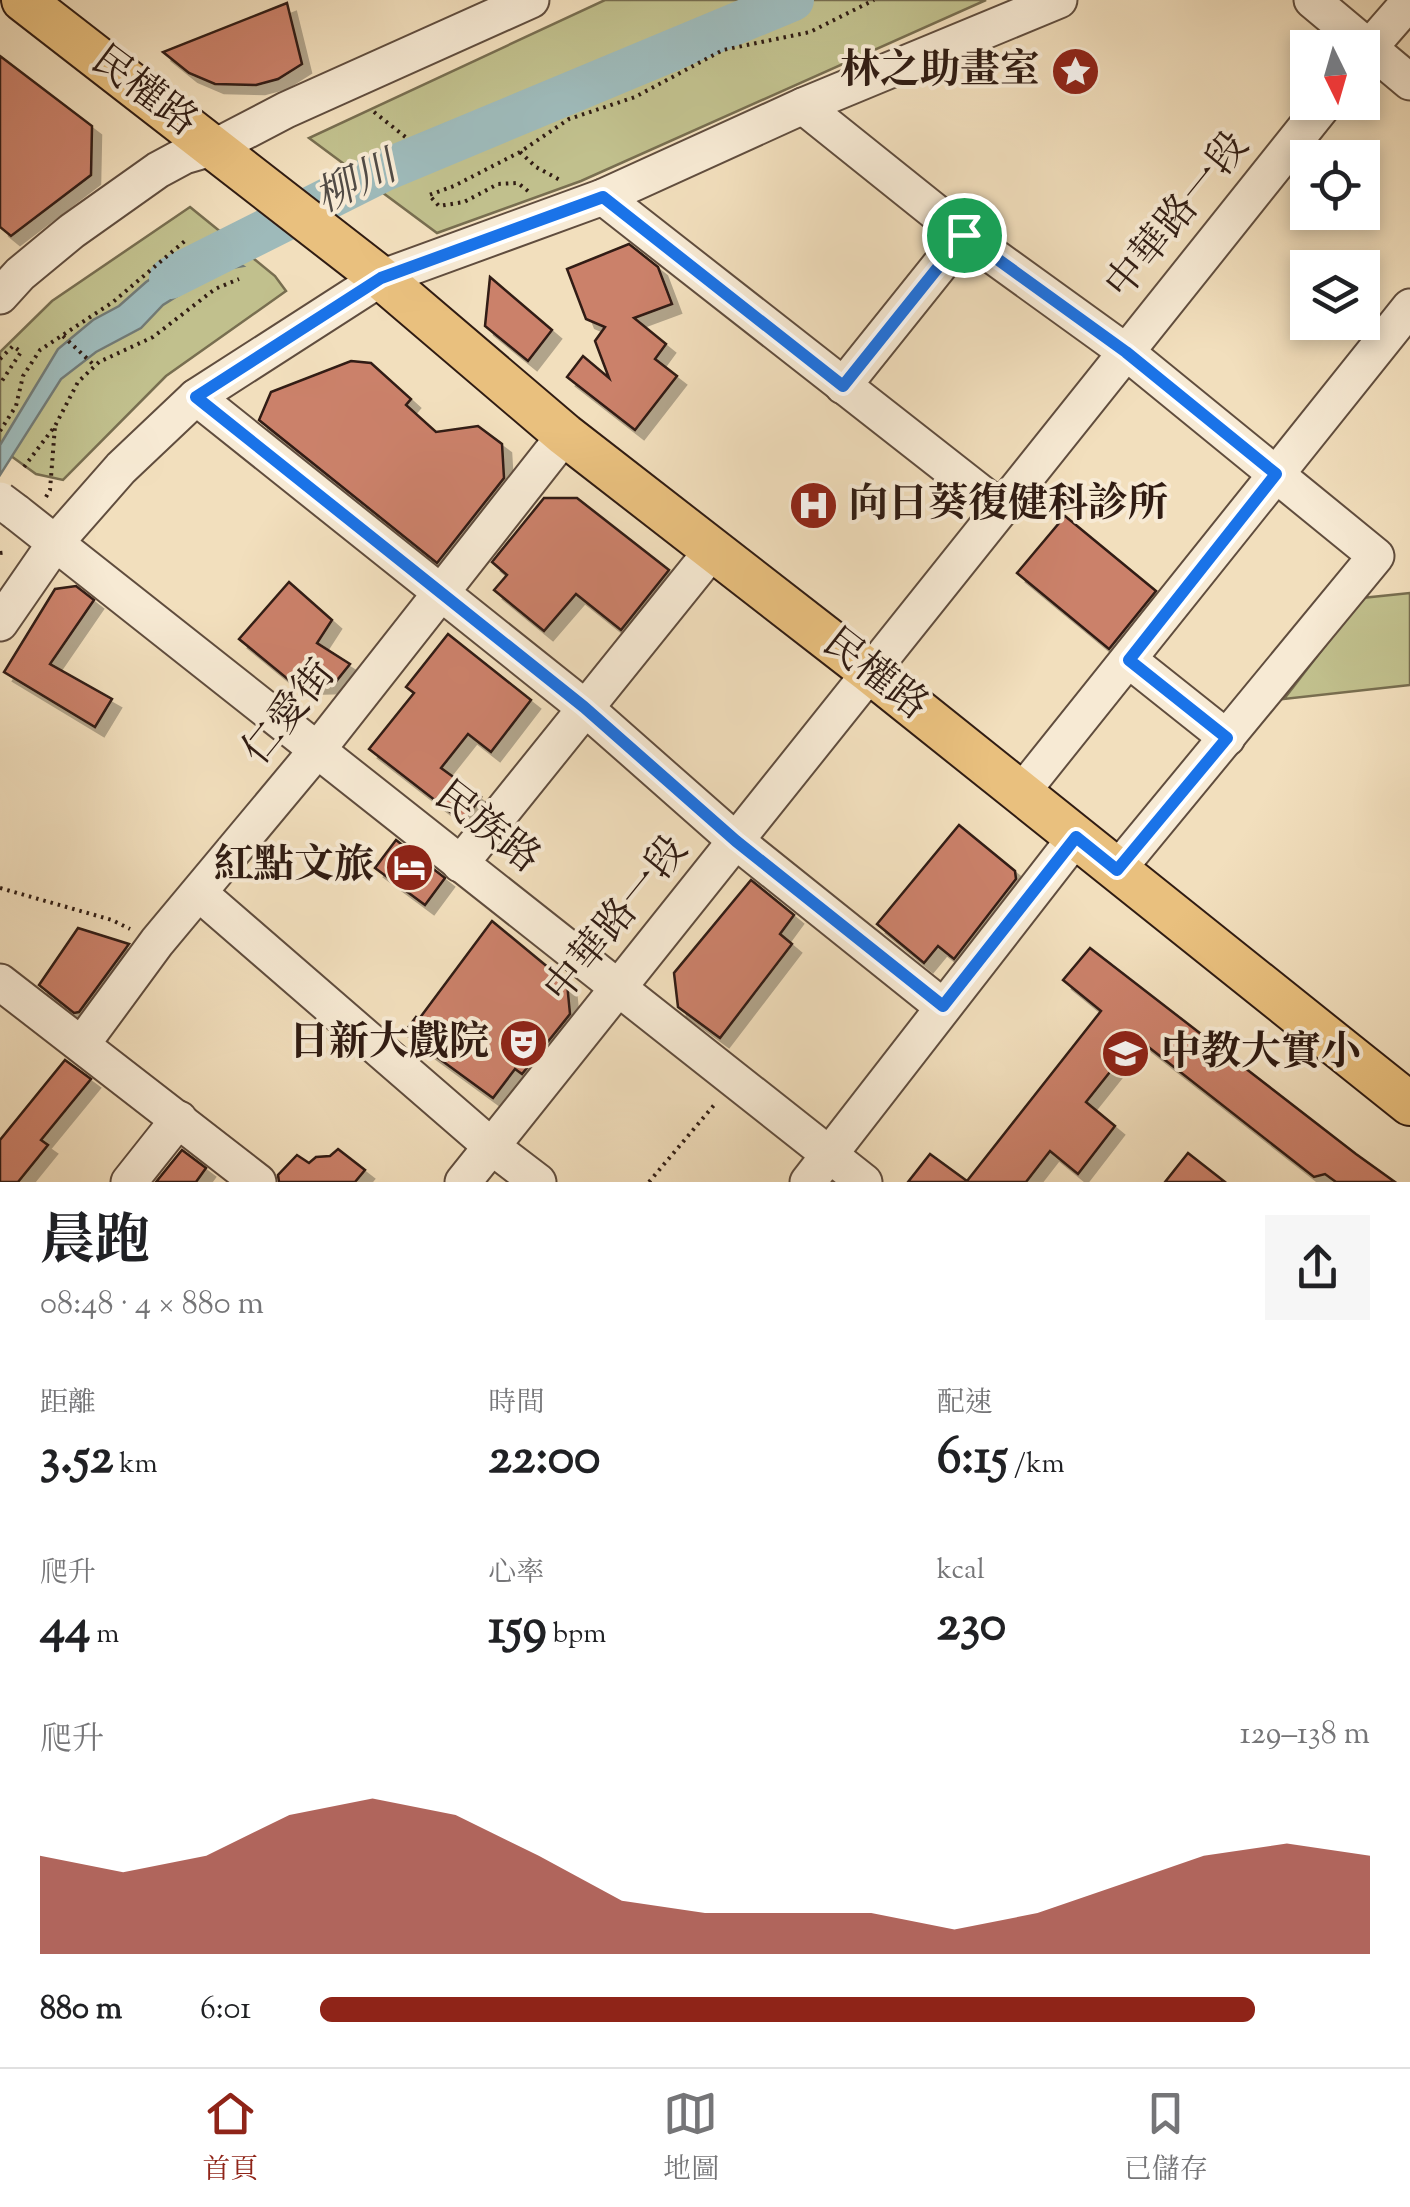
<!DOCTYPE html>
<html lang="zh-TW">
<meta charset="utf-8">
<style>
:root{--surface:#fff;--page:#f6f6f6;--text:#202124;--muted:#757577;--line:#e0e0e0;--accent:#8f2418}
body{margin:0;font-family:"Sorts Mill Goudy","Noto Serif TC",serif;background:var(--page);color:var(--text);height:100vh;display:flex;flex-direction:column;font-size:38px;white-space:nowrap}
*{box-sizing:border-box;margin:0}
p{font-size:32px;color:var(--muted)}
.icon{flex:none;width:55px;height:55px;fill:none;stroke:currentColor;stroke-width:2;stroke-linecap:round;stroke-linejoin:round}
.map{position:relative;height:1182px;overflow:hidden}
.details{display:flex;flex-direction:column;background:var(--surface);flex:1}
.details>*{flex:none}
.needle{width:65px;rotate:175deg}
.fabs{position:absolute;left:1290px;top:30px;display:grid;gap:20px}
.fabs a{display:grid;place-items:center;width:90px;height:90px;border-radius:0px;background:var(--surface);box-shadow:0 5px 15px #0003;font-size:50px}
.pin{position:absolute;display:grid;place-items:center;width:85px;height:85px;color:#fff;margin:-42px;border:5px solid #fff;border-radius:50%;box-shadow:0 2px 10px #0007}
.round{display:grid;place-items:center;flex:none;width:105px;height:105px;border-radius:0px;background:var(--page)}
.overview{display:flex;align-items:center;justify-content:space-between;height:170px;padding:0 40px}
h1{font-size:55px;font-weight:700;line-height:75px}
.metrics{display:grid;grid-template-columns:repeat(3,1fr);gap:15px;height:170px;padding:10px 40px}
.metrics div{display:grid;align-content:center}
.metrics b{font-size:50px;font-weight:700}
.metrics small{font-size:28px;font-weight:400}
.metrics p{font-size:28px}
.chart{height:280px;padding:20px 40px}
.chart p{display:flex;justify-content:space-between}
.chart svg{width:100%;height:180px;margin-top:10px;fill:var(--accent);opacity:.7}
ul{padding:0 40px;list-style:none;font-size:32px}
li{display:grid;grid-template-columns:160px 120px 1fr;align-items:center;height:75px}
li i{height:25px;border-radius:12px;background:var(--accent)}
.menu{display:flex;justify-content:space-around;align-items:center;height:140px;border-top:2px solid var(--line);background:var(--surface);font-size:28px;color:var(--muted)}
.menu a{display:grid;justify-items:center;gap:5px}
.menu .active{color:var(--accent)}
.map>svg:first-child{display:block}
.green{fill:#c1c08d;stroke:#786e50;stroke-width:2.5}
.water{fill:#9ebaba;stroke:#727b77;stroke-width:2.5}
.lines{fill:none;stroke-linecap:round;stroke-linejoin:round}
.shore{stroke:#676b66;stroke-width:2.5}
.river{stroke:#9ebaba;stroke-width:42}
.building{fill:#cb816b;stroke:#301c13;stroke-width:2.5;filter:url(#shadow)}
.minor-casing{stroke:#604d3e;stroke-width:39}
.major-casing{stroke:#301c13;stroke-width:46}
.path{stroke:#301c13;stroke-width:4;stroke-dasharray:2.5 5;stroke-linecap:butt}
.minor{stroke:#f7ead4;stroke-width:35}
.major{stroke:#e9c07e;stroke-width:42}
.minor-bridge-casing{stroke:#604d3e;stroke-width:39;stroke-linecap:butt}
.minor-bridge{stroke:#f7ead4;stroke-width:35}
.route-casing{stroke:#fff;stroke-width:20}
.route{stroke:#1a73e8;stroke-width:12}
.labels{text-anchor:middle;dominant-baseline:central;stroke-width:8;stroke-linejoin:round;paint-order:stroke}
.poi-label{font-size:40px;font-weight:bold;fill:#301c13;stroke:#f7ead4;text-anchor:end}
.street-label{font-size:40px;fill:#301c13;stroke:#f7ead4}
.water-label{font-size:42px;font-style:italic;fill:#514b45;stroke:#f7ead4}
</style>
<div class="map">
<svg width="1410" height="1182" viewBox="0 0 1410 1182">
<defs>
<filter id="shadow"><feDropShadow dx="9" dy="9" stdDeviation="0" flood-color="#0004"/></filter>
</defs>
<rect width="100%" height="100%" fill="#f2dfbd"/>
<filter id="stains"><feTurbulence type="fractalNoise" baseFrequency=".002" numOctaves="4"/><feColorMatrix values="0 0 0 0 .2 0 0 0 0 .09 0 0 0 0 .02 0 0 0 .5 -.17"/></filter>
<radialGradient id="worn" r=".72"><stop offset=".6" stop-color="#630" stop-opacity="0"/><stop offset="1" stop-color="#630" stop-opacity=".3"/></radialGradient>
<g class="green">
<polygon points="605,0 986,0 581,181 437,233 309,138"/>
<polygon points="190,207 275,276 286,291 166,376 63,480 36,474 0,448 0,352 52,301"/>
<polygon points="1410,593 1410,685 1284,699 1362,598"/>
</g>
<polygon class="water" points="206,242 243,266 219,270 163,305 141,328 96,352 61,379 0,475 0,445 58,349 93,320 119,306 146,282"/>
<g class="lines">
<polygon class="shore" points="204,255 211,257 210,264 176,285 170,284 170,277"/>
<polyline class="river" points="170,278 385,170 793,0"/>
</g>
<g class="building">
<polygon points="287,3 302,64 278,79 256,85 215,84 189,73 163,52"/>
<polygon points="0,56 92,126 91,175 11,236 0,227"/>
<polygon points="629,244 658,267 672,304 634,318 666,344 655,359 677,376 635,430 567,377 583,356 609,378 595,341 605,327 586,319 567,269"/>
<polygon points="490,277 552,330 528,361 485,326"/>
<polygon points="351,361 371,363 411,399 406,405 436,432 478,426 502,444 504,478 437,563 259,420 271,392"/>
<polygon points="544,498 577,498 669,570 621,630 576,594 544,631 494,590 507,575 492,562"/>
<polygon points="1065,516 1156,591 1109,649 1017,573"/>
<polygon points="289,582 332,620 317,643 350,664 334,684 295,685 239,639"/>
<polygon points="76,586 94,600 50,664 112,699 95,727 4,672 55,589"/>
<polygon points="448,634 531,700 491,752 468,734 441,768 481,797 463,822 369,749 414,693 406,687"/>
<polygon points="959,825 1015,871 1016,879 954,959 938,946 924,963 877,924"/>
<polygon points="396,840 445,878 425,905 375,868"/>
<polygon points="751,880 794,915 780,934 792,944 720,1038 678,1007 674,973"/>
<polygon points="492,921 567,983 570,1014 522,1074 515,1069 493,1098 404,1033 416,1017 419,1019"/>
<polygon points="78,928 129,944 79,1012 74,1013 39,985"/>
<polygon points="1090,948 1356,1154 1395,1182 1336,1182 1325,1174 1314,1177 1137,1038 1086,1102 1115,1126 1078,1174 1050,1151 1026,1182 908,1182 930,1154 967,1181 1101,1011 1063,980"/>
<polygon points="65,1060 91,1079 41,1140 48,1145 18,1182 0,1182 0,1140"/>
<polygon points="338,1149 365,1170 355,1182 279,1182 278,1175 297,1155 309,1163 316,1157 330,1156"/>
<polygon points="182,1150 206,1168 196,1182 156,1182"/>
<polygon points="1188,1153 1225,1182 1165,1182"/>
</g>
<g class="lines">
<defs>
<g id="minor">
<polyline points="1312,0 1410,82"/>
<polyline points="1362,56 1410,1"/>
<polyline points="803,106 964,235 1126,352 1376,556 1117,870"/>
<polyline points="603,197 1000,508"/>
<polyline points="0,296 20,274 72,231 158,170 184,156 215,147 286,110 531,0"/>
<polyline points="843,386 964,235"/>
<polyline points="196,397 584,707 736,841 943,1007"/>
<polyline points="16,512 864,1182"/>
<polyline points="0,623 56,542 121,468 196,397 381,278 603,197 803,106 1059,0"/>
<polyline points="1129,660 1227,738"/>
<polyline points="1021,793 1410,307"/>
<polyline points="460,864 712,551"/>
<polyline points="199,893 491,1146 538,1182"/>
<polyline points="0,982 258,1182"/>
<polyline points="82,1044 157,942 318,749 565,435"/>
<polyline points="129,1182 179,1119"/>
<polyline points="463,1182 1326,102"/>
<polyline points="808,1182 1076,837"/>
</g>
<polyline id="major" points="23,0 381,278 565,435 870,672 1410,1104"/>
</defs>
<use href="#minor" class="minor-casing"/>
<use href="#major" class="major-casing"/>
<g class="path">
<polyline points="374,112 408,139"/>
<polyline points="520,152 536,167 560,180"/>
<polyline points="528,191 518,183 498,184 464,202 439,206 429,195 454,186 520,152 569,119 635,97 723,50 810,32 874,0"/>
<polyline points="63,336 95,366"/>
<polyline points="0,359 13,346 21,352 0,384"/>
<polyline points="0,431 16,406 23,376 40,350 113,302 186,240"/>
<polyline points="24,467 55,426 78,382 99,362 153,337 215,289 239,279"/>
<polyline points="46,497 50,490 55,426"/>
<polyline points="0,553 7,552"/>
<polyline points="0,888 112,920 130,929"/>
<polyline points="649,1182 715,1104"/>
</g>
<use href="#minor" class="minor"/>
<use href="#major" class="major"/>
<defs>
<polyline id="minor-bridge" points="0,500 16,512"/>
</defs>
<use href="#minor-bridge" class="minor-bridge-casing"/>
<use href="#minor-bridge" class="minor-bridge"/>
</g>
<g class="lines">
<defs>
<polygon id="route" points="603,197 843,386 964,235 1126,352 1276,474 1129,660 1227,738 1117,870 1076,837 943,1006 736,841 584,707 196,397 381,278"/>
</defs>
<use href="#route" class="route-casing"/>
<use href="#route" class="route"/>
</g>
<defs>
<symbol id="sight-disc" viewBox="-11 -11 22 22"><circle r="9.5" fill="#8f2418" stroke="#f7ead4"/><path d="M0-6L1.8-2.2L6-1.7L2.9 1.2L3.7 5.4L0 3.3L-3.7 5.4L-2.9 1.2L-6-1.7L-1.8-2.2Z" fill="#fff"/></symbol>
<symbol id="hospital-disc" viewBox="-11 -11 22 22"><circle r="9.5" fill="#8f2418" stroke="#f7ead4"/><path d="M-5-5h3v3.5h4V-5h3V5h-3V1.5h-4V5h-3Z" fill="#fff"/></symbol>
<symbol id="hotel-disc" viewBox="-11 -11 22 22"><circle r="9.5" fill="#8f2418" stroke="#f7ead4"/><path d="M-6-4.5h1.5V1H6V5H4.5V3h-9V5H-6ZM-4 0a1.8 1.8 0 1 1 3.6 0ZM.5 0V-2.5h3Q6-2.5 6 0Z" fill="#fff"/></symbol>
<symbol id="theatre-disc" viewBox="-11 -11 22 22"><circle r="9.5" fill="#8f2418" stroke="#f7ead4"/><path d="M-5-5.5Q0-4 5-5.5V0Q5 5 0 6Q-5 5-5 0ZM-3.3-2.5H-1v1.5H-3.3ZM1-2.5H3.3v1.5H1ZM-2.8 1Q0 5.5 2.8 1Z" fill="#fff"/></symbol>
<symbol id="school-disc" viewBox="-11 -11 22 22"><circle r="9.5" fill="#8f2418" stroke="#f7ead4"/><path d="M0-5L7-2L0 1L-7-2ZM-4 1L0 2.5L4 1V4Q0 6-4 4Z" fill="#fff"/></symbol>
</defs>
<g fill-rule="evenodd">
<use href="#sight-disc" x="1048" y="44" width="55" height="55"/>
<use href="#hospital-disc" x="786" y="478" width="55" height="55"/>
<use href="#hotel-disc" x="382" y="840" width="55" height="55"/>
<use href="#theatre-disc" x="496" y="1016" width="55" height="55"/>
<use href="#school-disc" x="1098" y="1026" width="55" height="55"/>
</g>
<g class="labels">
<g class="poi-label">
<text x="1040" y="72">林之助畫室</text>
<text x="848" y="506" text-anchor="start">向日葵復健科診所</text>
<text x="374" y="867">紅點文旅</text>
<text x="489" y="1044">日新大戲院</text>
<text x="1161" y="1054" text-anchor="start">中教大實小</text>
</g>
<g class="street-label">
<text transform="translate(143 93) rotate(37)">民權路</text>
<text transform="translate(1179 217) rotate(-51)">中華路一段</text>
<text transform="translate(874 676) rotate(38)">民權路</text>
<text transform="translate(291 714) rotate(-51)">仁愛街</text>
<text transform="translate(486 829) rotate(38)">民族路</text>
<text transform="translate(618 921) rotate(-51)">中華路一段</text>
</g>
<g class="water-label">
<text transform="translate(357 185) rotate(-26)">柳川</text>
</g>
</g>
<rect width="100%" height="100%" filter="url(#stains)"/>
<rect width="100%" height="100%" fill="url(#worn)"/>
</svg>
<div class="fabs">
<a><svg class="needle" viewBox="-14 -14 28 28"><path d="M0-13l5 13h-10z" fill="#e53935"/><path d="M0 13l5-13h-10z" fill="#757577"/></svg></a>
<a><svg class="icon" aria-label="locate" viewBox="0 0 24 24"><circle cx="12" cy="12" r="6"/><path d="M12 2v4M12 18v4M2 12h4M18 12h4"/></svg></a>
<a><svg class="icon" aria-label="layers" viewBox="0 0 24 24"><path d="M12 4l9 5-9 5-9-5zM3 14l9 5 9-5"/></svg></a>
</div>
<div class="pin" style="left:964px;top:235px;background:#1e9e55"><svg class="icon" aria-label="arrive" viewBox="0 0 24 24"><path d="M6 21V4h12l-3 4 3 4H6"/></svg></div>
</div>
<section class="details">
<div class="overview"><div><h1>晨跑</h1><p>08:48 · 4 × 880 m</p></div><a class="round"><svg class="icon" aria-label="share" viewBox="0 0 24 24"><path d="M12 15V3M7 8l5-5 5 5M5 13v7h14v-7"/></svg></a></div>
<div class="metrics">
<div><p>距離</p><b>3.52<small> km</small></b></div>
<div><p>時間</p><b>22:00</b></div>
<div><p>配速</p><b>6:15<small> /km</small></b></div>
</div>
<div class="metrics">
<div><p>爬升</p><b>44<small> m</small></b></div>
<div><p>心率</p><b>159<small> bpm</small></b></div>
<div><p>kcal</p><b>230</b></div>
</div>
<div class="chart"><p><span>爬升</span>129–138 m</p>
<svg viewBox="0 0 160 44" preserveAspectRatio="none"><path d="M0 44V20L10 24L20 20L30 10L40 6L50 10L60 20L70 31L80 34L90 34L100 34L110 38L120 34L130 27L140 20L150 17L160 20V44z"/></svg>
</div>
<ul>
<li><b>880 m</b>6:01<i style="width:89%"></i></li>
</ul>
</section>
<nav class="menu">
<a class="active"><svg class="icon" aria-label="home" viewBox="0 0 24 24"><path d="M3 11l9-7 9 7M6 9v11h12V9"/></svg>首頁</a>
<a><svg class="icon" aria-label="map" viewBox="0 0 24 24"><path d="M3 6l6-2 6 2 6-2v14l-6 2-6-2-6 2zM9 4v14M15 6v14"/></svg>地圖</a>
<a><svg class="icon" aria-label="saved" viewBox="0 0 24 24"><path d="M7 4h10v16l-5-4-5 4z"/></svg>已儲存</a>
</nav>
